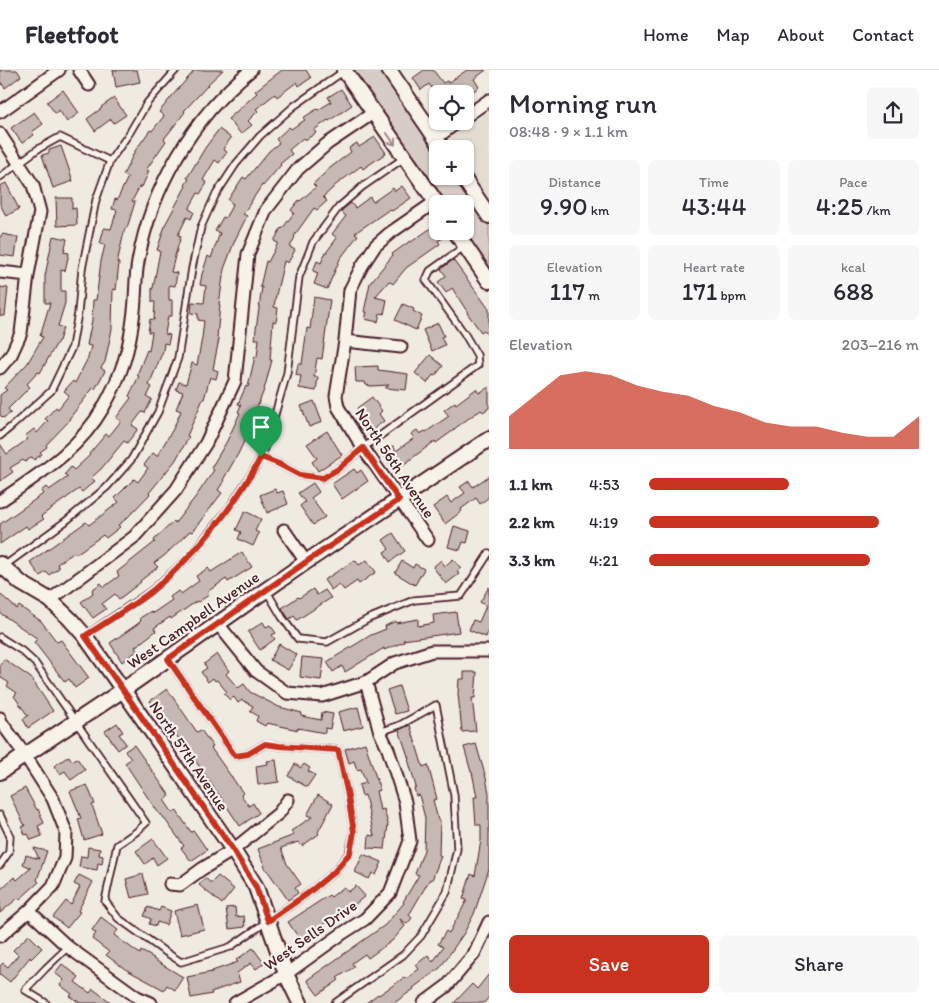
<!DOCTYPE html>
<meta charset="utf-8">
<style>
:root{--surface:#fff;--page:#f7f7f7;--text:#2b2b33;--muted:#7c7c81;--line:#e1e1e2;--accent:#c8321e}
body{margin:0;font-family:Itim,sans-serif;background:var(--page);color:var(--text);height:100vh;display:flex;flex-direction:column;font-size:19px;white-space:nowrap}
*{box-sizing:border-box;margin:0}
p{font-size:16px;color:var(--muted)}
.icon{flex:none;width:28px;height:28px;fill:none;stroke:currentColor;stroke-width:2;stroke-linecap:round;stroke-linejoin:round}
.map{position:relative;flex:1;overflow:hidden}
.drawer{display:flex;flex-direction:column;background:var(--surface);width:450px}
.drawer>*{flex:none}
.controls{position:absolute;left:429px;top:15px;display:grid;gap:10px}
.controls a{display:grid;place-items:center;width:45px;height:45px;border-radius:8px;background:var(--surface);box-shadow:0 1px 4px #0004;font-size:25px}
.pin{position:absolute;display:grid;place-items:center;width:42px;height:42px;color:#fff;margin:-51px -21px;border-radius:50% 50% 50% 0;rotate:-45deg;box-shadow:0 0 5px #0007}
.pin .icon{rotate:45deg}
.round{display:grid;place-items:center;flex:none;width:52px;height:52px;border-radius:8px;background:var(--page)}
.head{display:flex;align-items:center;justify-content:space-between;height:85px;padding:0 20px}
h1{font-size:28px;font-weight:600;line-height:38px}
.figures{display:grid;grid-template-columns:repeat(3,1fr);gap:8px;height:85px;padding:5px 20px}
.figures div{display:grid;align-content:center;border-radius:8px;background:var(--page);text-align:center}
.figures b{font-size:25px;font-weight:600}
.figures small{font-size:14px;font-weight:400}
.figures p{font-size:14px}
.chart{height:140px;padding:10px 20px}
.chart p{display:flex;justify-content:space-between}
.chart svg{width:100%;height:90px;margin-top:5px;fill:var(--accent);opacity:.7}
.button{display:flex;gap:10px;margin-top:auto;padding:10px 20px}
.button a{flex:1;height:58px;border-radius:8px;background:var(--accent);color:#fff;font-size:20px;font-weight:600;line-height:58px;text-align:center}
.button a+a{background:var(--page);color:var(--text)}
ul{padding:0 20px;list-style:none;font-size:16px}
li{display:grid;grid-template-columns:80px 60px 1fr;align-items:center;height:38px}
li i{height:12px;border-radius:6px;background:var(--accent)}
header{display:flex;align-items:center;gap:30px;box-sizing:border-box;height:70px;padding:0 25px;background:var(--surface);border-bottom:1px solid var(--line)}
header strong{font-size:24px}
nav{display:flex;gap:28px;margin-inline-start:auto;font-size:18px}
main{display:flex;flex:1;min-height:0}
.map>svg:first-child{display:block}
.built{fill:#e3dcd2}
.green{fill:#d8cdc6;stroke:#917678}
.building{fill:#c6b8b3;stroke:#4a1f2b}
.lines{fill:none;stroke-linecap:round;stroke-linejoin:round}
.service-casing{stroke:#4a1f2b;stroke-width:9}
.minor-casing{stroke:#4a1f2b;stroke-width:15}
.tertiary-casing{stroke:#4a1f2b;stroke-width:18}
.service{stroke:#f7f3e8;stroke-width:5.5}
.minor{stroke:#f7f3e8;stroke-width:11}
.tertiary{stroke:#f7f3e8;stroke-width:14}
.oneway{stroke:#a0898a}
.route-casing{stroke:#fff;stroke-width:10}
.route{stroke:#c8321e;stroke-width:6}
.labels{text-anchor:middle;dominant-baseline:central;stroke-width:4.5;stroke-linejoin:round;paint-order:stroke}
.street-label{font-size:16px;fill:#4a1f2b;stroke:#f7f3e8}
</style>
<header>
<strong>Fleetfoot</strong>
<nav><a>Home</a><a>Map</a><a>About</a><a>Contact</a></nav>
</header>
<main>
<div class="map">
<svg width="489" height="933" viewBox="0 0 489 933">
<rect width="100%" height="100%" fill="#f0ebe0"/>
<filter id="ink" filterUnits="userSpaceOnUse"><feTurbulence type="fractalNoise" baseFrequency=".02" numOctaves="2"/><feDisplacementMap in="SourceGraphic" scale="10" xChannelSelector="R" yChannelSelector="G"/><feConvolveMatrix kernelMatrix="1 2 1 2 8 2 1 2 1" color-interpolation-filters="sRGB"/></filter>
<g filter="url(#ink)">
<polygon class="built" points="489,41 489,136 465,101 465,79 450,79 449,73 450,68"/>
<polygon class="green" points="349,0 382,0 437,81 438,106 455,106 489,155 489,202 460,161 465,161 465,134 441,134"/>
<g class="building">
<polygon points="0,0 17,0 21,6 5,18 0,11"/>
<polygon points="113,0 137,0 140,12 116,17"/>
<polygon points="195,0 223,0 207,15 208,15 184,41 185,42 164,69 166,71 146,100 149,101 142,117 140,116 132,131 135,132 127,158 125,158 117,193 119,193 116,220 113,219 112,259 105,292 101,298 105,301 95,319 93,318 69,349 70,350 46,375 47,377 40,382 42,384 34,390 32,387 25,392 23,390 10,398 13,402 0,411 0,374 7,384 28,369 25,366 34,359 37,363 48,351 45,349 56,337 58,339 69,325 64,321 73,311 75,313 88,288 91,276 87,275 92,250 93,230 96,230 101,191 105,175 100,174 104,158 111,159 117,140 112,139 115,129 117,130 128,107 123,105 135,81 150,60 152,61 164,46 159,42 172,26"/>
<polygon points="282,0 306,0 311,8 299,16 297,12 277,27 275,24 256,39 258,41 248,51 252,55 241,64 228,49 257,23 255,21"/>
<polygon points="424,0 433,0 443,13 447,11 448,13 467,0 486,0 474,9 479,17 468,25 463,17 452,24 436,24 429,14 421,20 413,8"/>
<polygon points="341,19 352,35 329,51 328,50 314,60 316,63 305,70 303,68 289,80 292,84 280,94 281,95 263,116 262,115 243,144 247,146 235,170 224,199 219,235 220,235 217,268 219,269 213,299 218,301 216,309 210,307 204,329 203,329 187,366 189,367 175,391 149,423 150,424 126,449 118,455 120,457 106,468 103,465 76,484 75,482 57,494 59,498 49,505 46,502 40,506 30,492 86,452 89,455 119,432 115,428 134,409 138,412 148,398 144,395 153,383 157,386 173,359 181,341 176,339 183,322 176,320 179,312 186,314 192,293 197,295 202,268 204,251 198,250 198,244 191,243 192,232 204,233 206,216 200,215 202,204 208,186 211,188 220,163 215,161 223,147 225,148 233,134 228,130 243,107 246,109 269,81 279,73 276,69 289,57 291,59 305,50 303,48 317,39 318,40 331,32 328,27"/>
<polygon points="63,20 79,43 67,52 59,40 55,43 47,32"/>
<polygon points="114,28 126,45 114,53 111,49 95,61 87,49 102,38 101,37"/>
<polygon points="34,42 43,54 32,62 34,65 22,73 11,58"/>
<polygon points="219,59 231,68 223,79 227,82 219,93 215,90 203,110 207,113 200,124 198,123 189,139 194,142 191,149 187,147 178,165 181,166 175,186 171,202 177,203 175,216 169,215 169,230 172,230 172,246 168,246 165,264 170,265 168,274 164,273 163,281 149,315 152,317 147,327 152,329 145,343 142,342 132,355 138,359 127,373 124,371 101,399 91,408 95,411 82,422 79,419 41,446 44,449 28,459 26,456 0,474 0,454 43,424 41,421 46,417 49,420 68,407 65,404 71,397 74,400 90,385 89,384 106,364 109,366 121,351 116,348 131,328 129,326 139,306 137,305 147,280 149,281 152,262 148,262 150,249 154,250 155,232 152,232 152,218 153,218 160,181 157,180 166,153 186,116 185,115 189,109 187,108 205,78"/>
<polygon points="375,67 386,83 363,99 361,96 333,117 333,118 323,127 327,131 317,140 314,138 294,166 295,167 290,177 295,180 288,193 284,191 276,225 274,237 278,238 276,252 273,251 270,290 272,290 264,320 251,352 253,353 238,384 223,410 224,411 218,420 222,423 192,462 190,461 164,486 154,493 158,497 140,511 141,512 119,529 115,524 102,534 106,539 93,548 81,532 93,523 92,520 101,513 104,517 119,506 117,502 155,472 154,470 174,451 175,453 197,425 214,400 211,398 227,371 240,343 238,342 241,335 238,334 246,316 248,317 255,286 257,287 259,269 255,269 256,259 262,217 260,217 266,191 268,192 278,173 274,171 281,158 282,159 294,143 291,140 299,130 300,131 316,117 313,114 326,102 326,101 351,82 349,78 357,73 359,77"/>
<polygon points="61,76 73,111 53,118 42,85 49,83 49,80"/>
<polygon points="6,113 19,139 6,146 0,134 0,116"/>
<polygon points="402,116 411,128 392,141 390,139 355,163 358,165 340,189 327,219 314,214 318,203 313,201 317,191 321,193 325,184 337,168 332,164 346,146 341,142 342,140 351,133 355,138 370,127 373,132 393,118 395,121"/>
<polygon points="56,128 72,128 72,139 76,138 77,155 57,156"/>
<polygon points="434,156 437,161 443,161 446,166 438,171 440,174 406,198 393,214 389,211 375,227 387,230 384,244 380,243 378,252 365,249 367,242 364,242 370,213 393,185 392,184 410,171 411,172"/>
<polygon points="2,164 18,167 15,187 0,185 0,168"/>
<polygon points="53,166 67,169 64,182 69,183 65,201 61,200 61,221 65,221 65,233 58,256 63,258 59,271 58,271 40,303 38,302 27,314 30,317 8,339 11,343 3,348 0,345 0,325 7,320 4,318 27,294 43,267 40,266 50,233 45,233 45,206"/>
<polygon points="453,190 489,239 489,267 484,260 481,262 467,243 468,243 452,218 446,223 438,212 446,206 441,199"/>
<polygon points="0,217 8,218 5,246 0,246"/>
<polygon points="314,227 330,230 322,289 317,288 314,307 318,307 316,321 299,318 301,306 296,305 298,294 302,294 307,258 310,259"/>
<polygon points="403,234 414,239 413,241 422,246 416,260 395,250"/>
<polygon points="438,253 444,266 441,267 445,275 432,281 423,260"/>
<polygon points="430,285 443,296 435,306 433,305 427,313 415,303"/>
<polygon points="378,296 378,300 408,304 406,320 385,318 389,315 371,316 366,315 365,312 356,312 355,297"/>
<polygon points="489,317 489,338 483,342 481,340 477,343 476,343 454,359 454,360 436,373 435,371 395,401 382,383 393,376 396,381 414,368 411,364 417,360 420,364 425,361 426,362 449,346 444,340 455,332 456,334 476,319 479,323"/>
<polygon points="372,327 382,341 379,344 384,351 372,360 357,338"/>
<polygon points="314,331 322,352 309,357 301,336"/>
<polygon points="327,361 342,385 318,401 312,392 317,388 307,374"/>
<polygon points="354,399 357,403 361,400 368,411 342,429 332,414"/>
<polygon points="489,406 489,427 480,434 476,428 461,439 462,441 445,454 433,437 447,427 451,433 465,423 460,417 469,411 473,417"/>
<polygon points="313,413 319,422 311,428 325,447 313,455 300,436 305,432 298,423"/>
<polygon points="275,419 277,423 283,421 288,434 267,443 260,425"/>
<polygon points="245,441 261,449 255,461 259,463 253,476 238,469 241,462 236,460"/>
<polygon points="454,456 470,461 467,473 463,472 460,480 448,477"/>
<polygon points="393,463 405,481 390,492 384,482 389,479 383,470"/>
<polygon points="242,482 252,497 228,512 226,509 207,522 209,525 198,532 197,531 171,549 170,547 154,558 156,561 135,577 137,581 122,592 110,573 136,555 141,551 140,548 151,541 153,543 172,530 170,527 178,521 181,524 199,511 196,506 208,498 211,502"/>
<polygon points="453,489 461,498 457,501 459,504 446,514 433,497 441,490 445,496"/>
<polygon points="355,490 359,495 367,490 376,502 359,514 357,511 344,520 339,514 331,520 324,510"/>
<polygon points="402,491 413,498 415,494 424,499 415,515 395,503"/>
<polygon points="489,517 489,559 486,567 469,560 473,550 479,552 486,536 480,532"/>
<polygon points="313,519 317,525 325,520 331,528 297,550 294,546 289,549 282,538 298,527 299,528"/>
<polygon points="0,524 17,539 19,536 41,551 57,572 61,570 89,608 75,618 69,609 65,612 34,572 38,569 0,543"/>
<polygon points="456,542 459,562 403,570 404,572 384,580 384,578 345,602 342,596 333,602 327,592 371,565 386,559 385,556 396,551 396,553 418,549 418,556 434,553 433,545"/>
<polygon points="263,552 266,557 270,555 276,563 272,565 275,569 260,580 248,562"/>
<polygon points="279,574 297,585 288,600 270,590"/>
<polygon points="217,584 229,601 226,604 238,618 244,614 250,622 279,637 302,643 301,646 321,650 322,642 333,644 330,659 325,658 325,663 298,658 298,660 267,653 265,656 256,651 258,646 250,641 253,636 242,630 238,633 234,627 230,630 224,624 227,622 217,610 215,611 213,608 208,612 201,602 207,598 204,594"/>
<polygon points="302,587 324,589 321,610 300,607"/>
<polygon points="4,589 31,608 53,641 28,658 23,649 28,646 14,626 17,623 7,616 9,613 0,607 0,595"/>
<polygon points="464,602 477,602 475,628 472,628 476,661 462,662 458,624 459,609 464,609"/>
<polygon points="399,616 407,641 395,644 387,620"/>
<polygon points="167,619 197,662 201,660 213,677 211,678 243,723 241,725 249,736 253,733 259,743 240,756 180,668 179,669 164,647 163,648 150,631"/>
<polygon points="358,637 363,656 343,661 338,642"/>
<polygon points="117,653 123,662 119,664 126,674 118,680 105,661"/>
<polygon points="410,655 423,697 428,695 437,729 433,730 438,750 440,750 439,785 441,786 432,810 430,809 409,845 412,848 407,854 400,849 405,856 393,870 368,888 365,884 352,893 354,897 337,908 339,910 318,925 307,910 385,855 404,833 403,832 419,805 415,804 424,780 425,748 419,725 416,726 414,718 416,717 408,689 409,689 399,660"/>
<polygon points="365,673 380,720 376,721 380,740 384,739 388,754 385,779 368,778 369,765 374,766 365,725 362,726 359,715 366,713 361,699 357,700 354,691 349,693 345,679"/>
<polygon points="476,674 486,708 489,723 489,799 474,844 464,863 440,898 413,918 414,919 394,933 366,933 378,924 379,925 405,907 406,909 419,899 416,895 428,885 433,892 443,877 438,874 446,861 449,863 467,830 463,829 471,804 475,806 481,770 481,755 476,755 474,727 477,727 472,702 471,702 464,677"/>
<polygon points="134,675 170,726 164,730 173,743 176,740 191,762 194,761 207,780 191,791 181,778 184,776 161,744 160,745 146,725 125,693 131,689 125,681"/>
<polygon points="69,686 72,691 77,688 85,700 71,710 65,701 60,704 54,696"/>
<polygon points="276,690 279,712 258,715 256,696 268,694 267,691"/>
<polygon points="295,694 301,698 304,694 310,698 308,701 315,705 307,717 288,706"/>
<polygon points="87,715 95,734 92,735 102,764 84,770 78,749 81,748 70,721"/>
<polygon points="25,718 37,740 38,739 44,753 38,756 42,766 31,770 28,764 25,765 22,757 25,756 10,726"/>
<polygon points="318,725 333,734 318,762 319,764 302,776 298,772 281,778 287,794 301,814 295,818 298,823 288,830 267,800 266,800 258,779 294,765 291,761 312,747 307,745"/>
<polygon points="153,769 167,788 157,795 153,788 145,794 136,781"/>
<polygon points="88,777 100,779 99,785 103,786 102,794 98,793 97,800 79,797 81,786 87,787"/>
<polygon points="34,778 47,781 37,810 39,812 20,829 18,828 0,843 0,820 14,807 17,810 31,798 23,794 26,785 39,789"/>
<polygon points="363,784 382,792 376,805 372,803 369,809 355,802"/>
<polygon points="143,804 148,824 131,828 126,809"/>
<polygon points="79,805 93,812 78,841 80,842 67,858 53,847 66,831 71,835 80,817 74,814"/>
<polygon points="218,806 234,819 222,834 199,815 205,808 211,813"/>
<polygon points="356,816 365,826 349,839 347,837 318,858 312,862 314,865 308,869 306,867 301,871 288,852 329,825 331,827 344,817 348,822"/>
<polygon points="198,835 204,859 180,865 174,841"/>
<polygon points="148,837 159,841 161,837 171,841 166,855 157,852 156,856 149,854 151,849 144,846"/>
<polygon points="235,837 236,847 244,846 245,857 229,859 226,838"/>
<polygon points="101,847 118,860 114,865 140,884 141,881 154,888 153,889 183,907 175,920 167,915 164,920 125,899 106,885 109,882 92,869 96,863 92,860"/>
<polygon points="29,865 42,878 31,889 30,887 10,912 0,904 0,896 3,893 8,897 18,885 13,880"/>
<polygon points="253,878 264,893 256,899 251,893 237,903 240,912 211,922 212,924 191,928 187,907 212,902 212,901 238,892 236,890"/>
<polygon points="62,894 79,907 75,912 90,923 93,919 112,933 80,933 70,926 72,924 60,915 64,910 55,903"/>
<polygon points="489,904 489,927 484,933 454,933 472,914 477,919"/>
</g>
<g class="lines">
<defs>
<g id="service">
<polyline points="0,107 38,79 60,67 110,91"/>
<polyline points="0,366 12,356 51,321 72,277 78,243 82,199 96,130 110,91 130,62 147,33 176,0"/>
<polyline points="261,387 279,394 300,405 323,408 338,399 363,378 478,295 477,285 464,263 426,210 430,201 465,176"/>
<polyline points="4,496 66,451 107,417 131,390 158,342 178,288 192,198 201,157 215,126 236,94 260,66 294,36 344,1"/>
<polyline points="266,520 282,547 298,569 327,572 368,549 414,530 461,526 489,483"/>
<polyline points="85,566 151,521 189,487 229,438 252,403 261,387 271,358 287,303 299,207 313,172 339,137 362,117 404,88"/>
<polyline points="0,567 22,581 35,593 146,753 136,762 117,775 105,831 118,848 161,879 181,892 230,877 307,824 335,801 349,783 354,762 347,721 338,680 279,676 265,674 248,684 235,686 168,589"/>
<polyline points="0,745 10,766 9,782 0,795"/>
<polyline points="46,933 25,920 46,898 68,877"/>
<polyline points="335,933 403,885 421,866 447,822 457,779 454,725 436,635 400,655 380,662"/>
</g>
<g id="minor">
<polyline points="79,0 89,15"/>
<polyline points="0,42 59,0"/>
<polyline points="465,47 489,30"/>
<polyline points="0,64 33,115 40,142 28,205 21,263 11,285 0,298"/>
<polyline points="436,68 459,51"/>
<polyline points="0,202 28,205"/>
<polyline points="345,271 401,277"/>
<path d="M 0,431 C 39,404 79,380 103,338 C 122,305 130,278 134,241 C 136,225 135,208 138,192 C 151,117 193,47 251,0"/>
<polyline points="284,460 306,492"/>
<polyline points="428,470 363,378 338,337 336,326 345,271 350,220 362,196 375,176 390,163 435,132"/>
<polyline points="50,530 134,467 176,420 206,373 235,311 248,184 266,140 298,99 327,74 373,43"/>
<polyline points="218,554 256,601 287,623 322,626 366,612 395,593 432,581 489,581"/>
<polyline points="0,648 1,652 25,685 53,729 66,762 65,788 53,816 29,841 0,866"/>
<polyline points="170,814 180,815 202,799 233,780 279,743 288,730"/>
<polyline points="29,841 68,877 137,927 151,933"/>
<polyline points="235,933 286,904 343,863 365,849 390,823 410,771 405,732 388,679 380,662 366,612"/>
<polyline points="424,933 447,916 474,884 489,852"/>
</g>
<g id="tertiary">
<polyline points="344,0 438,135"/>
<polyline points="389,0 443,79"/>
<polyline points="462,106 489,146"/>
<polyline points="455,161 489,211"/>
<polyline points="0,494 21,513 50,530 70,549 85,566 123,620 233,780 256,817 286,904 300,933"/>
<polyline points="0,702 123,620 306,492 489,369"/>
</g>
</defs>
<use href="#service" class="service-casing"/>
<use href="#minor" class="minor-casing"/>
<use href="#tertiary" class="tertiary-casing"/>
<use href="#service" class="service"/>
<use href="#minor" class="minor"/>
<use href="#tertiary" class="tertiary"/>
</g>
<defs><path id="oneway-shaft" d="M-6 0H5M1.5-3L5.5 0L1.5 3" fill="none" stroke-width="1.6" stroke-linecap="round" stroke-linejoin="round" transform="scale(1.25)"/></defs>
<use class="oneway" href="#oneway-shaft" transform="translate(391 69) rotate(55)"/>
</g>
<g class="lines" filter="url(#ink)">
<defs>
<path id="route" d="M 363,378 L 399,430 L 306,492 L 168,589 L 235,686 L 248,684 L 265,674 L 279,676 L 338,680 L 347,721 L 354,762 L 350,783 L 335,801 L 307,824 L 268,851 L 256,817 L 233,780 L 123,620 L 85,566 C 107,552 131,537 152,521 C 195,485 235,437 261,387 L 279,394 L 300,405 L 323,408 L 338,399 Z"/>
</defs>
<use href="#route" class="route-casing"/>
<use href="#route" class="route"/>
</g>
<g class="labels">
<g class="street-label">
<text transform="translate(395 393) rotate(56)">North 56th Avenue</text>
<text transform="translate(193 550) rotate(-35)">West Campbell Avenue</text>
<text transform="translate(189 686) rotate(56)">North 57th Avenue</text>
<text transform="translate(310 865) rotate(-35)">West Sells Drive</text>
</g>
</g>
</svg>
<div class="controls">
<a><svg class="icon" aria-label="locate" viewBox="0 0 24 24"><circle cx="12" cy="12" r="6"/><path d="M12 2v4M12 18v4M2 12h4M18 12h4"/></svg></a>
<a>+</a>
<a>−</a>
</div>
<div class="pin" style="left:261px;top:387px;background:#1e9e55"><svg class="icon" aria-label="arrive" viewBox="0 0 24 24"><path d="M6 21V4h12l-3 4 3 4H6"/></svg></div>
</div>
<section class="drawer">
<div class="head"><div><h1>Morning run</h1><p>08:48 · 9 × 1.1 km</p></div><a class="round"><svg class="icon" aria-label="share" viewBox="0 0 24 24"><path d="M12 15V3M7 8l5-5 5 5M5 13v7h14v-7"/></svg></a></div>
<div class="figures">
<div><p>Distance</p><b>9.90<small> km</small></b></div>
<div><p>Time</p><b>43:44</b></div>
<div><p>Pace</p><b>4:25<small> /km</small></b></div>
</div>
<div class="figures">
<div><p>Elevation</p><b>117<small> m</small></b></div>
<div><p>Heart rate</p><b>171<small> bpm</small></b></div>
<div><p>kcal</p><b>688</b></div>
</div>
<div class="chart"><p><span>Elevation</span>203–216 m</p>
<svg viewBox="0 0 160 44" preserveAspectRatio="none"><path d="M0 44V28L10 18L20 8L30 6L40 8L50 13L60 16L70 18L80 23L90 26L100 31L110 33L120 33L130 36L140 38L150 38L160 28V44z"/></svg>
</div>
<ul>
<li><b>1.1 km</b>4:53<i style="width:52%"></i></li>
<li><b>2.2 km</b>4:19<i style="width:85%"></i></li>
<li><b>3.3 km</b>4:21<i style="width:82%"></i></li>
</ul>
<div class="button"><a>Save</a><a>Share</a></div>
</section>
</main>
